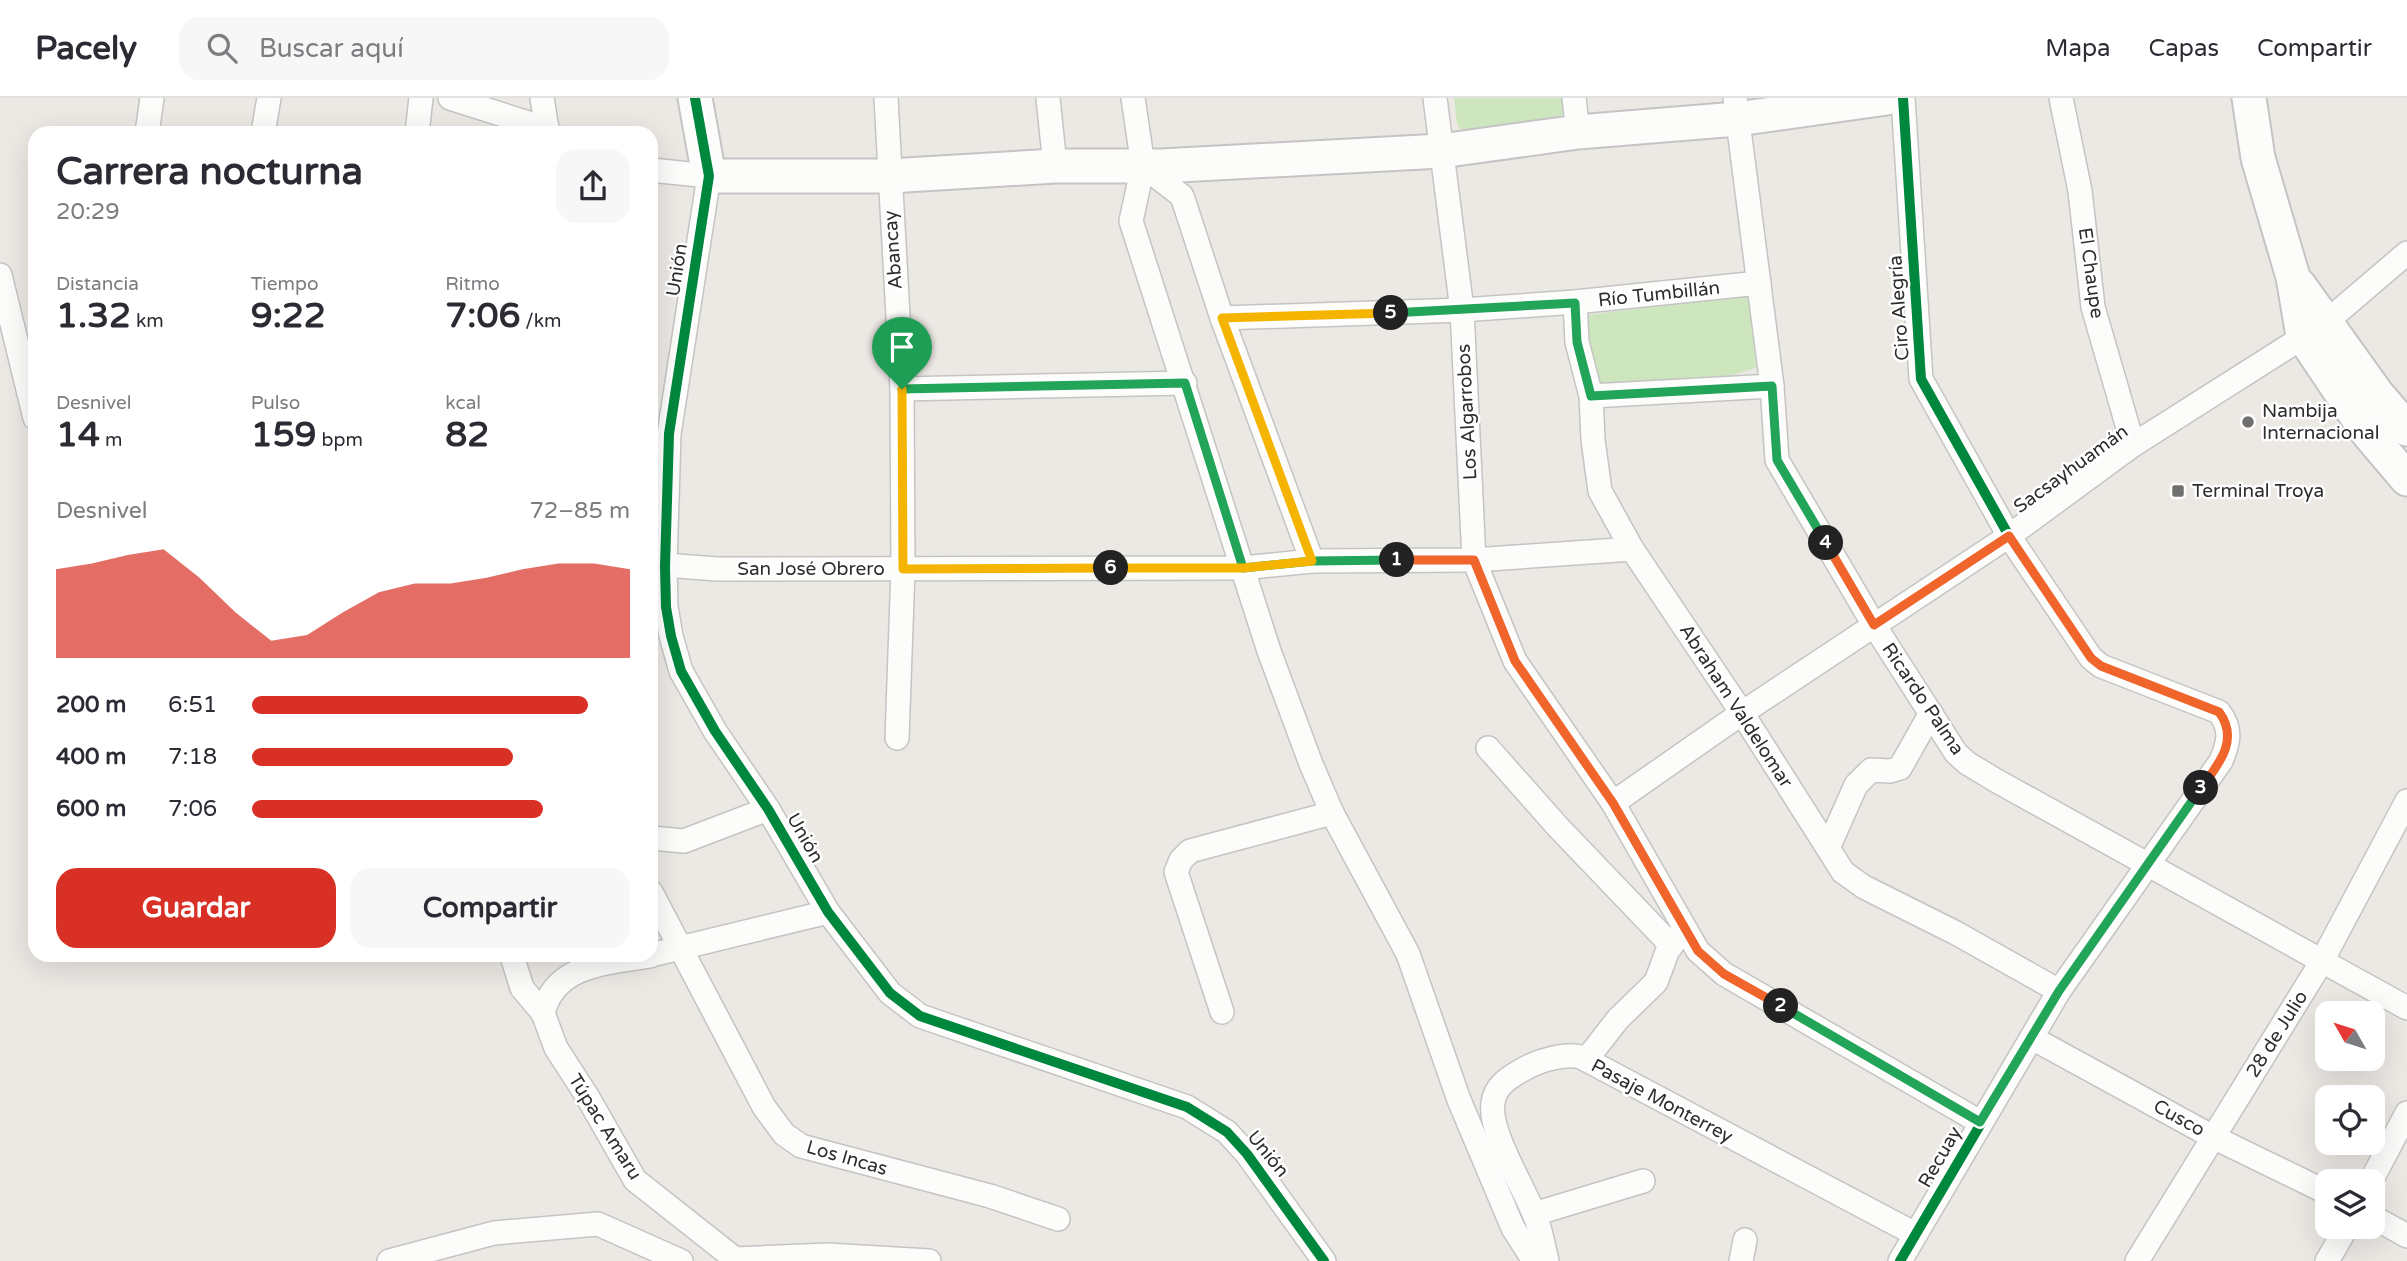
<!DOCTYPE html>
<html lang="es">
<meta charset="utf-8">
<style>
:root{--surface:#fff;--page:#f7f7f7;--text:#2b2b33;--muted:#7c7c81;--line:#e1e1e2;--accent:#d93025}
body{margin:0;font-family:"Varela Round",sans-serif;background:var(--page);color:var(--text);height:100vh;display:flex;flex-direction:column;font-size:26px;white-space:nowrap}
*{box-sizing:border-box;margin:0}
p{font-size:23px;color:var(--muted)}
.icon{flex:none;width:38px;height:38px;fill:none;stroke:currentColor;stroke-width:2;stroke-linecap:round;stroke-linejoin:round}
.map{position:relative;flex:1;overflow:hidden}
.drawer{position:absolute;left:28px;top:28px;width:630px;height:836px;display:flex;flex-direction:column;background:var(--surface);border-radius:21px;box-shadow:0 7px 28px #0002}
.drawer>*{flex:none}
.needle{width:46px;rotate:309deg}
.buttons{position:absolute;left:2315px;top:903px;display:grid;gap:14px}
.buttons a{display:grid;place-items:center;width:70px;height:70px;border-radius:14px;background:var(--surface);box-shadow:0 7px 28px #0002;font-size:35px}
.pin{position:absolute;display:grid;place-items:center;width:60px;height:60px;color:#fff;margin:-72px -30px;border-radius:50% 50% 50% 0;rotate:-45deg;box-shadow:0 0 7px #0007}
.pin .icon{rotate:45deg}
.km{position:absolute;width:35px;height:35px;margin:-18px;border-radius:50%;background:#222;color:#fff;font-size:19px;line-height:35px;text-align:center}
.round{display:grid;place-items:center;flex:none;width:74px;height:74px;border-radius:21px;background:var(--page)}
.headline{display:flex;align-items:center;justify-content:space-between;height:119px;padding:0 28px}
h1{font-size:38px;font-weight:700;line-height:52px}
.figures{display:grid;grid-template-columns:repeat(3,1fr);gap:10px;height:119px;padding:7px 28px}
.figures div{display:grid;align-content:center}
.figures b{font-size:35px;font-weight:700}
.figures small{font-size:19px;font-weight:400}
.figures p{font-size:19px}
.chart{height:196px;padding:14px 28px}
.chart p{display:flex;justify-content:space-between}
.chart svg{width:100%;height:126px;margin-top:7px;fill:var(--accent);opacity:.7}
.cta{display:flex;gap:14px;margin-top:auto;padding:14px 28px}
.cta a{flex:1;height:80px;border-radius:21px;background:var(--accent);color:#fff;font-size:28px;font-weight:700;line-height:80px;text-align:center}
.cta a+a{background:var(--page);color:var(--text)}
ul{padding:0 28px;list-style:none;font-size:23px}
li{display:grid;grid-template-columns:112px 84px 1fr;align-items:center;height:52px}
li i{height:18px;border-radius:9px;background:var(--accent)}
header{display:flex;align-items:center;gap:42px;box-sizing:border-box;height:98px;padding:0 35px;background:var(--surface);border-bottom:2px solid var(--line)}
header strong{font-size:33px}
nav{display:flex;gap:38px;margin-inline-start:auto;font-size:24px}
.search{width:490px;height:63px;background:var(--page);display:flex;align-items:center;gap:18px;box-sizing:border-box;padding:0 24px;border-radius:21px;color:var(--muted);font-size:26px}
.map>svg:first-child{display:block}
.green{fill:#cee6be}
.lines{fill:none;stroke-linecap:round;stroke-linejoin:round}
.street-casing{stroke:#c5c4c5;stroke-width:26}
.secondary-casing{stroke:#c5c4c5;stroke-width:37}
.street{stroke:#fcfcfb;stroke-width:23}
.secondary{stroke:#fcfcfb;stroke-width:33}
.cycleway-casing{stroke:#fff;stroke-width:15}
.cycleway{stroke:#00873e;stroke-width:10}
.split-1-casing{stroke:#fff;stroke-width:14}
.split-2-casing{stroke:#fff;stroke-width:14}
.split-3-casing{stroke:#fff;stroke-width:14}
.split-4-casing{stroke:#fff;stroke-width:14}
.split-5-casing{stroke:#fff;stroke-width:14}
.split-6-casing{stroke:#fff;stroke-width:14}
.split-7-casing{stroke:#fff;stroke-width:14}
.split-1{stroke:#22a559;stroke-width:9}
.split-2{stroke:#f0652b;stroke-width:9}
.split-3{stroke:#22a559;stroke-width:9}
.split-4{stroke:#f0652b;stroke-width:9}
.split-5{stroke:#22a559;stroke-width:9}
.split-6{stroke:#f5b400;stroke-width:9}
.split-7{stroke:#f5b400;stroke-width:9}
.poi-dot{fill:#706f6e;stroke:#fff;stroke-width:2.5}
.labels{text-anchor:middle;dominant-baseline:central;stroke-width:5;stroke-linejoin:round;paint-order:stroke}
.street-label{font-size:19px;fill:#2e2e2e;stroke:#fff}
.poi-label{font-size:19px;fill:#2e2e2e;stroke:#fff;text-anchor:start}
</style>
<header>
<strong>Pacely</strong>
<div class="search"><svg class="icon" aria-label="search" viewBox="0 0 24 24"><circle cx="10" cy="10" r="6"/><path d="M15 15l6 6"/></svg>Buscar aquí</div>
<nav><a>Mapa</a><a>Capas</a><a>Compartir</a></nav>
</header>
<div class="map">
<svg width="2407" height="1163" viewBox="0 0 2407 1163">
<rect width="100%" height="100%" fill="#ece8e4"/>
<g class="green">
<polygon points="1454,0 1568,0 1569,10 1559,20 1463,35 1457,26"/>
<polygon points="1740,198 1746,199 1751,205 1759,264 1755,270 1732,277 1615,291 1600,288 1582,224 1587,217"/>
</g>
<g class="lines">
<defs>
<g id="street">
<polyline points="450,0 547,31 550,35"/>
<polyline points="542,0 547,31"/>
<polyline points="886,0 902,291 903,471 897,640"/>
<polyline points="1048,0 1055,68"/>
<polyline points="1133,0 1143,68 1131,123 1269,553 1311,666 1332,715 1408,856 1459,1002 1513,1130 1534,1163"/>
<polyline points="1435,0 1462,212 1474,462 1515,563 1613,705 1698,853 1724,876 1980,1024"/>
<polyline points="1574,0 1578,34"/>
<polyline points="1735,0 1772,288 1777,362 1874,527 1956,655 1967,665 1995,682 2407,910"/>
<polyline points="2061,0 2080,93 2093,209 2133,347"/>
<polyline points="147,35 152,0"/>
<polyline points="263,35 269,0"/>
<polyline points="417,35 421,0"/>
<polyline points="1143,68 1182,98 1222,220 1312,463"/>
<polyline points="651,72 709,78 669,336 665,469 666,509 671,538 681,573 715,633 768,711 828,814 890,895 920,918 1187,1009 1227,1034 1247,1056 1324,1163"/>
<polyline points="0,177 35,320"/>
<polyline points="1575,204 1577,244 1591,298 1593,342 1600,393 1632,451 1742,615 1843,774 1864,789 1956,835 2059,893"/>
<polyline points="1222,220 1462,212 1575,204 1759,185"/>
<polyline points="902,291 1185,285"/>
<polyline points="1591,298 1772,288"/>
<polyline points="651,466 717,471 1243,470 1312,463 1474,462 1632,451"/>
<polyline points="1488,650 1558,729 1671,847"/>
<polyline points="1613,705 1742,615 2009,438 2133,347 2325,225 2407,155"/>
<polyline points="651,740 684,743 768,711"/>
<polyline points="1828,750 1856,687 1871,672 1890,673 1900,670 1931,615"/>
<polyline points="651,794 764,1009 784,1036 801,1048 990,1098 1058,1121"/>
<polyline points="651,857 828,814"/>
<polyline points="512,858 522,890 543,915"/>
<polyline points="1222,914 1176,774 1181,762 1190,753 1332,715"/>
<polyline points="543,915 556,950 587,998 635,1082 735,1161 827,1157 929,1163"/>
<path d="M 543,915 C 555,866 607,865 650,858"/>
<polyline points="2032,940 2213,1039 2328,1095"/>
<polyline points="1586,962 1618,921 1656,884 1667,854 1680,836"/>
<polyline points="2371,1083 2407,1015"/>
<polyline points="1534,1116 1643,1083"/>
<polyline points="2373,1119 2407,1138"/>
<polyline points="389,1163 494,1135 598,1126 681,1163"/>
<path d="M 1547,1163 C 1544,1151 1542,1138 1538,1126 C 1528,1095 1488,1035 1493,1005 C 1495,987 1510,979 1524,971 C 1540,962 1565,955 1581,959 L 1915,1136"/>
<polyline points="1741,1163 1745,1142"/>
<path d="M 1900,1163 L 2059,893 L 2221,663 C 2229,644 2232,631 2219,614 L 2101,568 L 2091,560 L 2009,438 L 1921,281 L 1903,0"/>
<polyline points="2137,1163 2322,863 2407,703"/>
<polyline points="2327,1163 2347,1129"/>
</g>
<g id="secondary">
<polyline points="695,0 709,78 889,78 1055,68 1161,68 1441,53 1578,34 1737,21 1887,0"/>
<polyline points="2249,0 2258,60 2293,179 2303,238 2368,335 2407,381"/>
<polyline points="2299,187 2377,296 2407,331"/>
</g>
</defs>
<use href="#street" class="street-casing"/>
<use href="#secondary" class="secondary-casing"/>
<use href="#street" class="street"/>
<use href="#secondary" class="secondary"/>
<defs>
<g id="cycleway">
<polyline points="695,0 709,78 669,336 665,469 666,509 671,538 681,573 715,633 768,711 828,814 890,895 920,918 1187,1009 1227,1034 1247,1056 1324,1163"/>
<path d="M 1900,1163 L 2059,893 L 2221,663 C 2229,644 2232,631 2219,614 L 2101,568 L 2091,560 L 2009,438 L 1921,281 L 1903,0"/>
</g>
</defs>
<use href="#cycleway" class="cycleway-casing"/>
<use href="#cycleway" class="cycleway"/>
</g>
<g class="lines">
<defs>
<polyline id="split-1" points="902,291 1185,285 1243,470 1312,463 1397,462"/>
<polyline id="split-2" points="1397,462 1474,462 1515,563 1613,705 1698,853 1724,876 1781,908"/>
<polyline id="split-3" points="1781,908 1980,1024 2059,893 2201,690"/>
<path id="split-4" d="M 1826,445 L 1874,527 L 2009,438 L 2091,560 L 2101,568 L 2219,614 C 2240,642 2218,667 2201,690"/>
<polyline id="split-5" points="1391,215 1575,205 1577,244 1591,298 1772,288 1777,362 1826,445"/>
<polyline id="split-6" points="1111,470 1243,470 1312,463 1222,220 1391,215"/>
<polyline id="split-7" points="902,291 903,471 1111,470"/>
</defs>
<use href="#split-1" class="split-1-casing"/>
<use href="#split-2" class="split-2-casing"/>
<use href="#split-3" class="split-3-casing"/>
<use href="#split-4" class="split-4-casing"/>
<use href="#split-5" class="split-5-casing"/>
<use href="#split-6" class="split-6-casing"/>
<use href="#split-7" class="split-7-casing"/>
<use href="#split-1" class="split-1"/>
<use href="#split-2" class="split-2"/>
<use href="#split-3" class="split-3"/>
<use href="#split-4" class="split-4"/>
<use href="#split-5" class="split-5"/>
<use href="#split-6" class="split-6"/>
<use href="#split-7" class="split-7"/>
</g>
<g class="poi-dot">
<circle cx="2248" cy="324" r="7"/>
<rect x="2171" y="386" width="14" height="14" rx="3.5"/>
</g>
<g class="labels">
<g class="street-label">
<text transform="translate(893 152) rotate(-94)">Abancay</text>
<text transform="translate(677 172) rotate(-81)">Unión</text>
<text transform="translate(2091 175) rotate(82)">El Chaupe</text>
<text transform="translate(1659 196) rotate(-6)">Río Tumbillán</text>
<text transform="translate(1899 210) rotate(-94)">Ciro Alegría</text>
<text transform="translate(1467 314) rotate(-93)">Los Algarrobos</text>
<text transform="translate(2071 371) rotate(-36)">Sacsayhuamán</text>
<text x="811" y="471">San José Obrero</text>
<text transform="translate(1923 601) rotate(56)">Ricardo Palma</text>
<text transform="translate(1736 608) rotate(57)">Abraham Valdelomar</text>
<text transform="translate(805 740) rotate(60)">Unión</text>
<text transform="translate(2277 936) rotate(-58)">28 de Julio</text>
<text transform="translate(1662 1003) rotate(28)">Pasaje Monterrey</text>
<text transform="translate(2179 1020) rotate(29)">Cusco</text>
<text transform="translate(605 1029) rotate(58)">Túpac Amaru</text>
<text transform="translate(1268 1056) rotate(51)">Unión</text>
<text transform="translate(1940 1059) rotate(-60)">Recuay</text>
<text transform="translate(847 1060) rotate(16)">Los Incas</text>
</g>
<g class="poi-label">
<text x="2262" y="313">Nambija<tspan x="2262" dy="22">Internacional</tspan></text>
<text x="2192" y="393">Terminal Troya</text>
</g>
</g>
</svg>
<div class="buttons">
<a><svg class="needle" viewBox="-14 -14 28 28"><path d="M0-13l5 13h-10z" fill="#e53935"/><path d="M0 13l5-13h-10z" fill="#7c7c81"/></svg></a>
<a><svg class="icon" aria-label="locate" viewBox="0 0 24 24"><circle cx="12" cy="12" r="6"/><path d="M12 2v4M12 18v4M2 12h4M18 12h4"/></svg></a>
<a><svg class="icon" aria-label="layers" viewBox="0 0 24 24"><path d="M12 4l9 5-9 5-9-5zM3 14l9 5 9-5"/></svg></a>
</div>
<div class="pin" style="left:902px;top:291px;background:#1e9e55"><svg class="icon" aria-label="arrive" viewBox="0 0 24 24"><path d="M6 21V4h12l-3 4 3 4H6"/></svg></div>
<b class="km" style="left:1397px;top:462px">1</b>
<b class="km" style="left:1781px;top:908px">2</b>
<b class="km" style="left:2201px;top:690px">3</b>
<b class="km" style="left:1826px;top:445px">4</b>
<b class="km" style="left:1391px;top:215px">5</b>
<b class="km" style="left:1111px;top:470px">6</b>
<section class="drawer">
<div class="headline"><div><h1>Carrera nocturna</h1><p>20:29</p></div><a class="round"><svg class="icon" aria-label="share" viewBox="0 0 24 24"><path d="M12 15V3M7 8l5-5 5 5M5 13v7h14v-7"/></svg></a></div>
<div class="figures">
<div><p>Distancia</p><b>1.32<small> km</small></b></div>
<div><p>Tiempo</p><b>9:22</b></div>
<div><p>Ritmo</p><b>7:06<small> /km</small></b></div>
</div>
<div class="figures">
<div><p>Desnivel</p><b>14<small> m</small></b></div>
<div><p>Pulso</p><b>159<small> bpm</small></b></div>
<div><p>kcal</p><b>82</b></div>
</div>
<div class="chart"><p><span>Desnivel</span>72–85 m</p>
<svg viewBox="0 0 160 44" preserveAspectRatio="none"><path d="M0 44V13L10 11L20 8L30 6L40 16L50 28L60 38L70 36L80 28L90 21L100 18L110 18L120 16L130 13L140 11L150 11L160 13V44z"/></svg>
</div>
<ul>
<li><b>200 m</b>6:51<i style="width:89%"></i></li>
<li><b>400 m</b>7:18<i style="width:69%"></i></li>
<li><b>600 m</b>7:06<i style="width:77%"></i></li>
</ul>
<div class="cta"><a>Guardar</a><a>Compartir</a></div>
</section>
</div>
